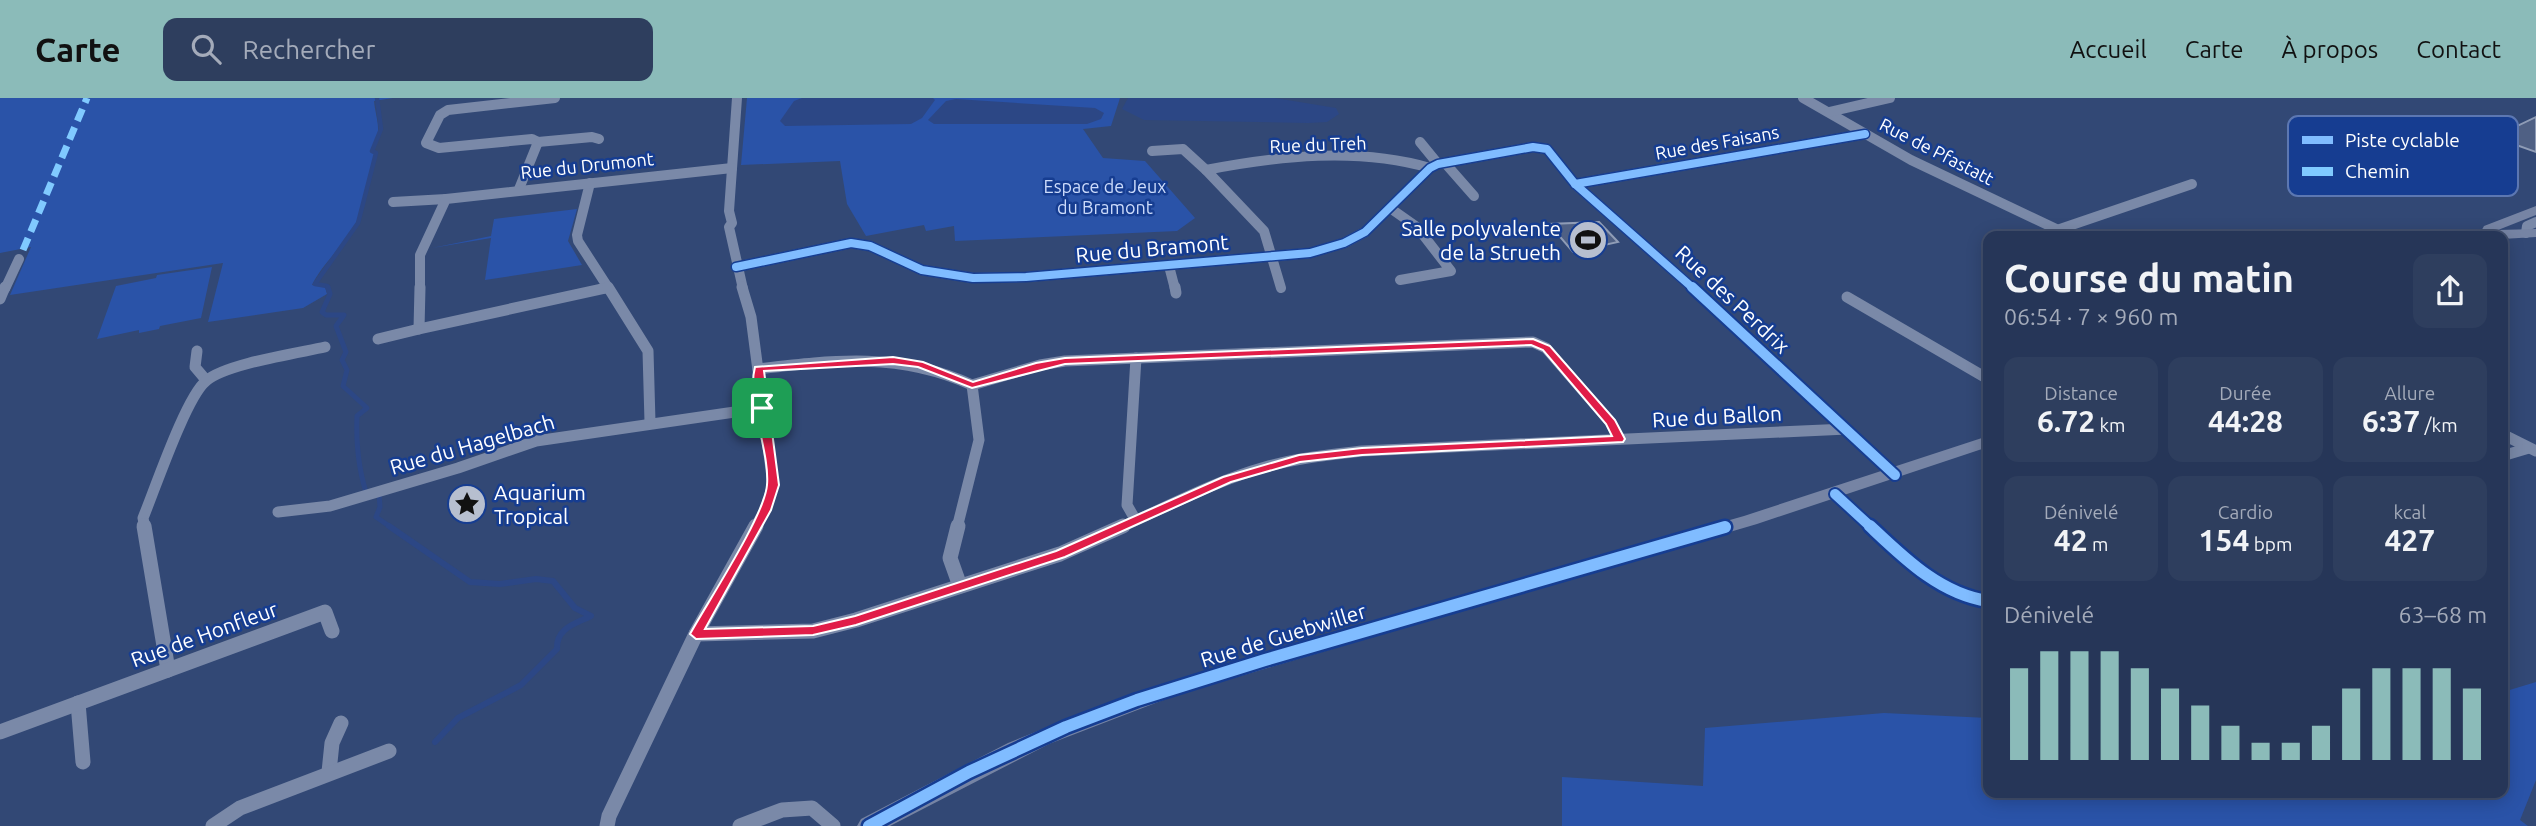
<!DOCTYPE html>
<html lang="fr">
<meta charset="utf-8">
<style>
:root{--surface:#263658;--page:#2e3e5e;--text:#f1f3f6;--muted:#a4abba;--line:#42506e;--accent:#8bbbb9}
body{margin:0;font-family:Ubuntu,sans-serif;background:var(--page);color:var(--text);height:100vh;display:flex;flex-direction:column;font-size:26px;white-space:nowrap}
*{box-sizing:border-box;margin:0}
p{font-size:23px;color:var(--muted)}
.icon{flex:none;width:38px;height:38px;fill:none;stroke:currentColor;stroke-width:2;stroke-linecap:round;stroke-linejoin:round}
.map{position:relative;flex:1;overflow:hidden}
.side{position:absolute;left:1983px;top:133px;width:525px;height:567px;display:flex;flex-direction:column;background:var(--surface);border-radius:14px;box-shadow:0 4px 18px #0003,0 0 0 2px var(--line)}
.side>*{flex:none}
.pin{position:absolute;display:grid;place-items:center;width:60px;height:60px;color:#fff;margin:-30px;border-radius:14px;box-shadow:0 4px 10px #0006}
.round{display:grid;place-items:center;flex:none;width:74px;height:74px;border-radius:14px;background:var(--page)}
.overview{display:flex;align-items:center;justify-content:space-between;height:119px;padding:0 21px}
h1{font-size:38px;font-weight:600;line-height:52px}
.figures{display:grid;grid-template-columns:repeat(3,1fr);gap:10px;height:119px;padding:7px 21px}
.figures div{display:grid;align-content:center;border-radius:14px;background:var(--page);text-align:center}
.figures b{font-size:30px;font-weight:600}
.figures small{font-size:19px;font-weight:400}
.figures p{font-size:19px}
.chart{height:196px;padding:14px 21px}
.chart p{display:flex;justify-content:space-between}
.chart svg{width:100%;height:126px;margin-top:7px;stroke:var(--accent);stroke-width:6}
header{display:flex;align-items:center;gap:42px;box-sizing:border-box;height:98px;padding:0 35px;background:var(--accent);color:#111}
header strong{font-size:33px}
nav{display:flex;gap:38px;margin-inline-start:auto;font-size:24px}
.search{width:490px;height:63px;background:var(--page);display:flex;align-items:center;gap:18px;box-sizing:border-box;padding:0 24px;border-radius:14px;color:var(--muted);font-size:26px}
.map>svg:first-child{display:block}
.green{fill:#2a53a8}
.water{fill:#2c4785}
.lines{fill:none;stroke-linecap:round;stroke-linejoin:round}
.stream-far2{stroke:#2c4785;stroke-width:4.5}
.stream-far1{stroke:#2c4785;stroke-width:5}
.stream{stroke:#2c4785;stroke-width:6}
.building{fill:#4f6084;stroke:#8f9cb6;stroke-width:2}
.street-far2{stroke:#7a89a8;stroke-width:10}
.street-far1{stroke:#7a89a8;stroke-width:11}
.street{stroke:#7a89a8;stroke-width:15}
.secondary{fill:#7684a4;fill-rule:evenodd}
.quiet{stroke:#80caff;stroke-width:7;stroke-dasharray:13 7;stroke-linecap:butt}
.cycleway-far2-casing{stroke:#163d91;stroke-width:11}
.cycleway-far1-casing{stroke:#163d91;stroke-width:14}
.cycleway-casing{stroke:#163d91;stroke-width:17}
.cycleway-far2{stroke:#80bcff;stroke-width:8}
.cycleway-far1{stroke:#80bcff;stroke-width:10}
.cycleway{stroke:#80bcff;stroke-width:12}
.route{fill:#e11d48;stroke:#fff;stroke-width:2;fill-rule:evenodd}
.labels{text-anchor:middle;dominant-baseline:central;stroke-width:5;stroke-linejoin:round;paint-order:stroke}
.far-street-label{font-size:18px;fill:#fff;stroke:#163d91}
.far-park-label{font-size:18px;fill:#ccdbfb;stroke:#163d91}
.poi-label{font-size:21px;fill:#fff;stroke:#163d91;text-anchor:end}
.street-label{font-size:21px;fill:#fff;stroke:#163d91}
.key{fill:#163d91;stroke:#5c77b2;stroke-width:2}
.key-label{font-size:19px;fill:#fff}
</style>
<header>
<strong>Carte</strong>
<div class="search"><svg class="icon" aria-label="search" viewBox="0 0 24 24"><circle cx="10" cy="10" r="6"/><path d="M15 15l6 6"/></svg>Rechercher</div>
<nav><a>Accueil</a><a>Carte</a><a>À propos</a><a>Contact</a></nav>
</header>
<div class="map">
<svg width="2536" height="728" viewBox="0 0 2536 728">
<rect width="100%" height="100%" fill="#324875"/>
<g class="green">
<path d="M 0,0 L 393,0 L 374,3 C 376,23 384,35 370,54 L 375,56 C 369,78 365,104 356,125 C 345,148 323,164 312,187 L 325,189 L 327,196 L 303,210 L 208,224 L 223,165 L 10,197 L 31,149 L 0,155 Z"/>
<polygon points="747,0 1120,0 1111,28 1083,31 1103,60 1145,63 1195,120 1177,133 955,143 954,128 926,133 924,127 866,138 847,106 840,63 741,67"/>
<polygon points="577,111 568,143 582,167 485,182 491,140 432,150 491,138 494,121"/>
<polygon points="212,169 201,220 160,228 159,231 139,235 139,232 97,241 116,188 156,180 157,177"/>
<polygon points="2536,584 2536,682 2520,722 2528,728 1562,728 1562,679 1703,688 1705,630 1884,615 1988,620 1988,695 2502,695 2503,594"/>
</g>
<g class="water">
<polygon points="802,0 933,0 935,2 922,20 911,26 785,28 780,23 794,3"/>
<polygon points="1128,0 1275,0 1336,10 1339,16 1327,24 1308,25 1144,22 1122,11"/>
<polygon points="956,1 1095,10 1104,15 1101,21 1087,26 934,26 928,22 946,3"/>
</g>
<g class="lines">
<polyline class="stream-far2" points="328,191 327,188 315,186 358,125 376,55 372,53 381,31 377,0"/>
<g class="stream-far1">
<path d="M 328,189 L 330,196 L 322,214 L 326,217 L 344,217 L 336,228 L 346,254 L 342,262 L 347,272 L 343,288 L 367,310 L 357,318 C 356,344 358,369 366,394 L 369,394"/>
<polyline points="379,396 380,409 376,419 392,430"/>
</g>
<path class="stream" d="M 389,428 L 470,484 L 500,486 L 536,481 L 553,483 L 575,510 L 591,518 C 575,526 556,530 557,551 L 521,587 L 458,620 L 435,644"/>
</g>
<g class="building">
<polygon points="2536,19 2536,54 2494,39"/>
<polygon points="1599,124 1618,144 1573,154 1549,126"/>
</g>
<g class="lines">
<g class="street-far2">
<polyline points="555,0 448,12 440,17 426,45 439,50 532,41 538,44 592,39 599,41"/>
<polyline points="737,0 729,113 732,125 729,129 743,191"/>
<polyline points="1803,0 1911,62 2071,138"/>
<polyline points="1829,14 1890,0"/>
<polyline points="1420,44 1438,66"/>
<polyline points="1152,53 1183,51 1206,72"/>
<polyline points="1445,65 1474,98"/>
<polyline points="590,85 577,137 578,143 609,191"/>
<polyline points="1575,86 1865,36"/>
<polyline points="519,91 538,44"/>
<polyline points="393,104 446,101"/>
<polyline points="1390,110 1417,129 1451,173 1400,182"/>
<polyline points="2057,132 2192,86"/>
<polyline points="2526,135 2527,128 2536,124"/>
<polyline points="1169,168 1175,191"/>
<polyline points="736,169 851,145 870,148 922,172 973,180 1026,179 1310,155 1344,145 1365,134 1430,70 1438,66 1533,49 1547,51 1575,86 1694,191"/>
<path d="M 1281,190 L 1264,133 L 1206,72 C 1279,58 1357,49 1430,70"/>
<polyline points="5,191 19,161"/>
<polyline points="420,191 420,157 446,101 732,70"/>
<polyline points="601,191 606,190"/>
</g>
<g class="street-far1">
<polyline points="420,189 419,231 606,190"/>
<polyline points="608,189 648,253 650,324"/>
<polyline points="742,189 751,219 773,387 765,412 755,430"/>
<polyline points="1175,189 1176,195"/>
<polyline points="1692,189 1895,377"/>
<polyline points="1847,199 1988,281"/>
<polyline points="0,201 5,189"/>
<polyline points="378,241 419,231"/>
<polyline points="197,253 195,269 206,282"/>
<path d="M 758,271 C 834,262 900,254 972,287 L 979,342 L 957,430"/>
<polyline points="972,287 1040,267 1065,263 1533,244 1546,250 1611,325 1619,341"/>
<polyline points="2502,336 2536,353"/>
<polyline points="2502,358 2529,350"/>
<polyline points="1835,396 1872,430"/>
<polyline points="278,414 330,408 458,370 536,343 762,310"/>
<polyline points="1135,421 1127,407 1136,260"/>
<path d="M 145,430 L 143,420 C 155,391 186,299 206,283 C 225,266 298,255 325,249"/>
<path d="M 1119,430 C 1167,409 1215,383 1265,369 C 1297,360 1330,357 1362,353 L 1847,331"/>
</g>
<g class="street">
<polyline points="144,428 168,572"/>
<polyline points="958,428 950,460 960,488"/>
<path d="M 1870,428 C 1904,460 1940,496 1988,503"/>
<polyline points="696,536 813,533 856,522 1060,456 1123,428"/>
<polyline points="78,605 83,664"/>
<polyline points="0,634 325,514 332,533"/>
<polyline points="329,674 332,645 341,625"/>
<polyline points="213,728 240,710 389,653"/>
<polyline points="607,728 609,718 696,536 756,428"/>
<polyline points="740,728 782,712 812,710 833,728"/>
</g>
<g class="secondary">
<polygon points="2536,108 2536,117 2498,132 2536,131 2536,139 2502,141 2502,138 2479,137 2484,128"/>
<polygon points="1988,338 1988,349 1757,426 1179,596 1049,646 890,728 857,728 861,721 1008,645 1128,597 1278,550 1744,418"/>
</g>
<polyline class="quiet" points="23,152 87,0"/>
<defs>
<g id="cycleway-far2">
<polyline points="1575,86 1865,36"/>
<polyline points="736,169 851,145 870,148 922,172 973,180 1026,179 1310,155 1344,145 1365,134 1430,70 1438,66 1533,49 1547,51 1575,86 1694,191"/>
</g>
<g id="cycleway-far1">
<polyline points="1692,189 1895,377"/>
<polyline points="1835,396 1872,430"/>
<polyline points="1722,430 1725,429"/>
</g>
<g id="cycleway">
<path d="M 1870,428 C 1904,460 1940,496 1988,503"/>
<polyline points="869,728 969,674 1066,629 1137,602 1265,562 1725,429"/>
</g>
</defs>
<use href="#cycleway-far2" class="cycleway-far2-casing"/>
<use href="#cycleway-far1" class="cycleway-far1-casing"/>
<use href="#cycleway" class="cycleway-casing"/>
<use href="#cycleway-far2" class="cycleway-far2"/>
<use href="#cycleway-far1" class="cycleway-far1"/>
<use href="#cycleway" class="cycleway"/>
</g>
<path class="route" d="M 1533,241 L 1550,248 L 1615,322 L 1625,341 L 1623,344 L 1362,357 L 1300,364 L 1231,384 L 1065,459 L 856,527 L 813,537 L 696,541 L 690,536 C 707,505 765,417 767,387 C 770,353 746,302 755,269 L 893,259 L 923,264 L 973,284 L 1036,265 L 1065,260 ZM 1531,247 L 1543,252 L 1606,326 L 1612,338 L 1362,350 L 1299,357 L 1223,379 L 1056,453 L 855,518 L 813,528 L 705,531 L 771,412 L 779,387 L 764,273 L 893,266 L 918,269 L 972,290 L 1065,266 Z"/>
<defs>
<symbol id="stadium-disc" viewBox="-11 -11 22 22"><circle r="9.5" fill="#b7bfcf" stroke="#163d91"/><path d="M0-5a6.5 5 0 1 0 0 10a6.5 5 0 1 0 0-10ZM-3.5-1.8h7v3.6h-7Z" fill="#111"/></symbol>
<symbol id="sight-disc" viewBox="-11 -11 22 22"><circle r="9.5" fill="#b7bfcf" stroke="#163d91"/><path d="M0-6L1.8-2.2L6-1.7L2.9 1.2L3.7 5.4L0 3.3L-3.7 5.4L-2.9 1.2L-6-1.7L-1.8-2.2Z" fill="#111"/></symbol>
</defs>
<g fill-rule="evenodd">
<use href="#stadium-disc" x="1566" y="120" width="44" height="44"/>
<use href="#sight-disc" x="445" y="384" width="44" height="44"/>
</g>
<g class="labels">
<g class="far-street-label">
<text transform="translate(1717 44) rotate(-10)">Rue des Faisans</text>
<text transform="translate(1318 46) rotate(-2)">Rue du Treh</text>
<text transform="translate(1937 53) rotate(27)">Rue de Pfastatt</text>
<text transform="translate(587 67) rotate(-6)">Rue du Drumont</text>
</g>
<g class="far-park-label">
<text x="1105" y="88">Espace de Jeux<tspan x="1105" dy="21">du Bramont</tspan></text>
</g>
<g class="poi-label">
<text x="1561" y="130">Salle polyvalente<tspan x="1561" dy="24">de la Strueth</tspan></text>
<text x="494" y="394" text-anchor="start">Aquarium<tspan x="494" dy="24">Tropical</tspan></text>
</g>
<g class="street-label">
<text transform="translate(1152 150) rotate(-5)">Rue du Bramont</text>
<text transform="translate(1733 201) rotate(43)">Rue des Perdrix</text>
<text transform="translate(1717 318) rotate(-3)">Rue du Ballon</text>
<text transform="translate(472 346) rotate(-16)">Rue du Hagelbach</text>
<text transform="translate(204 536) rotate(-20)">Rue de Honfleur</text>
<text transform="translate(1283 537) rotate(-17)">Rue de Guebwiller</text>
</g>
</g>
<rect x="2288" y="18" width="230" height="80" rx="10" class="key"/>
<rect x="2302" y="38" width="31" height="8" fill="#80bcff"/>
<rect x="2302" y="69" width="31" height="9" fill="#80caff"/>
<g class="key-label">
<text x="2345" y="49">Piste cyclable</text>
<text x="2345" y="80">Chemin</text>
</g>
</svg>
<div class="pin" style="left:762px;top:310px;background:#1e9e55"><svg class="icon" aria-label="arrive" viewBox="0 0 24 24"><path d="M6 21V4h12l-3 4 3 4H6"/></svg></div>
<section class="side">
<div class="overview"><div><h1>Course du matin</h1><p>06:54 · 7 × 960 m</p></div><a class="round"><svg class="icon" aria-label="share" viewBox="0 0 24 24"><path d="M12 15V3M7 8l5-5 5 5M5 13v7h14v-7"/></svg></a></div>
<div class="figures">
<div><p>Distance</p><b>6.72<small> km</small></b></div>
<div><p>Durée</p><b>44:28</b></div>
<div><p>Allure</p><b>6:37<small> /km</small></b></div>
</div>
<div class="figures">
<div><p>Dénivelé</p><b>42<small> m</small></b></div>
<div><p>Cardio</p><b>154<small> bpm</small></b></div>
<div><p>kcal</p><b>427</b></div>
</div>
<div class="chart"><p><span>Dénivelé</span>63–68 m</p>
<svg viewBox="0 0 160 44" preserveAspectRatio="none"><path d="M5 44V12M15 44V6M25 44V6M35 44V6M45 44V12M55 44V19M65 44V25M75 44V32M85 44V38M95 44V38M105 44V32M115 44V19M125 44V12M135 44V12M145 44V12M155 44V19"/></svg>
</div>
</section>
</div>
